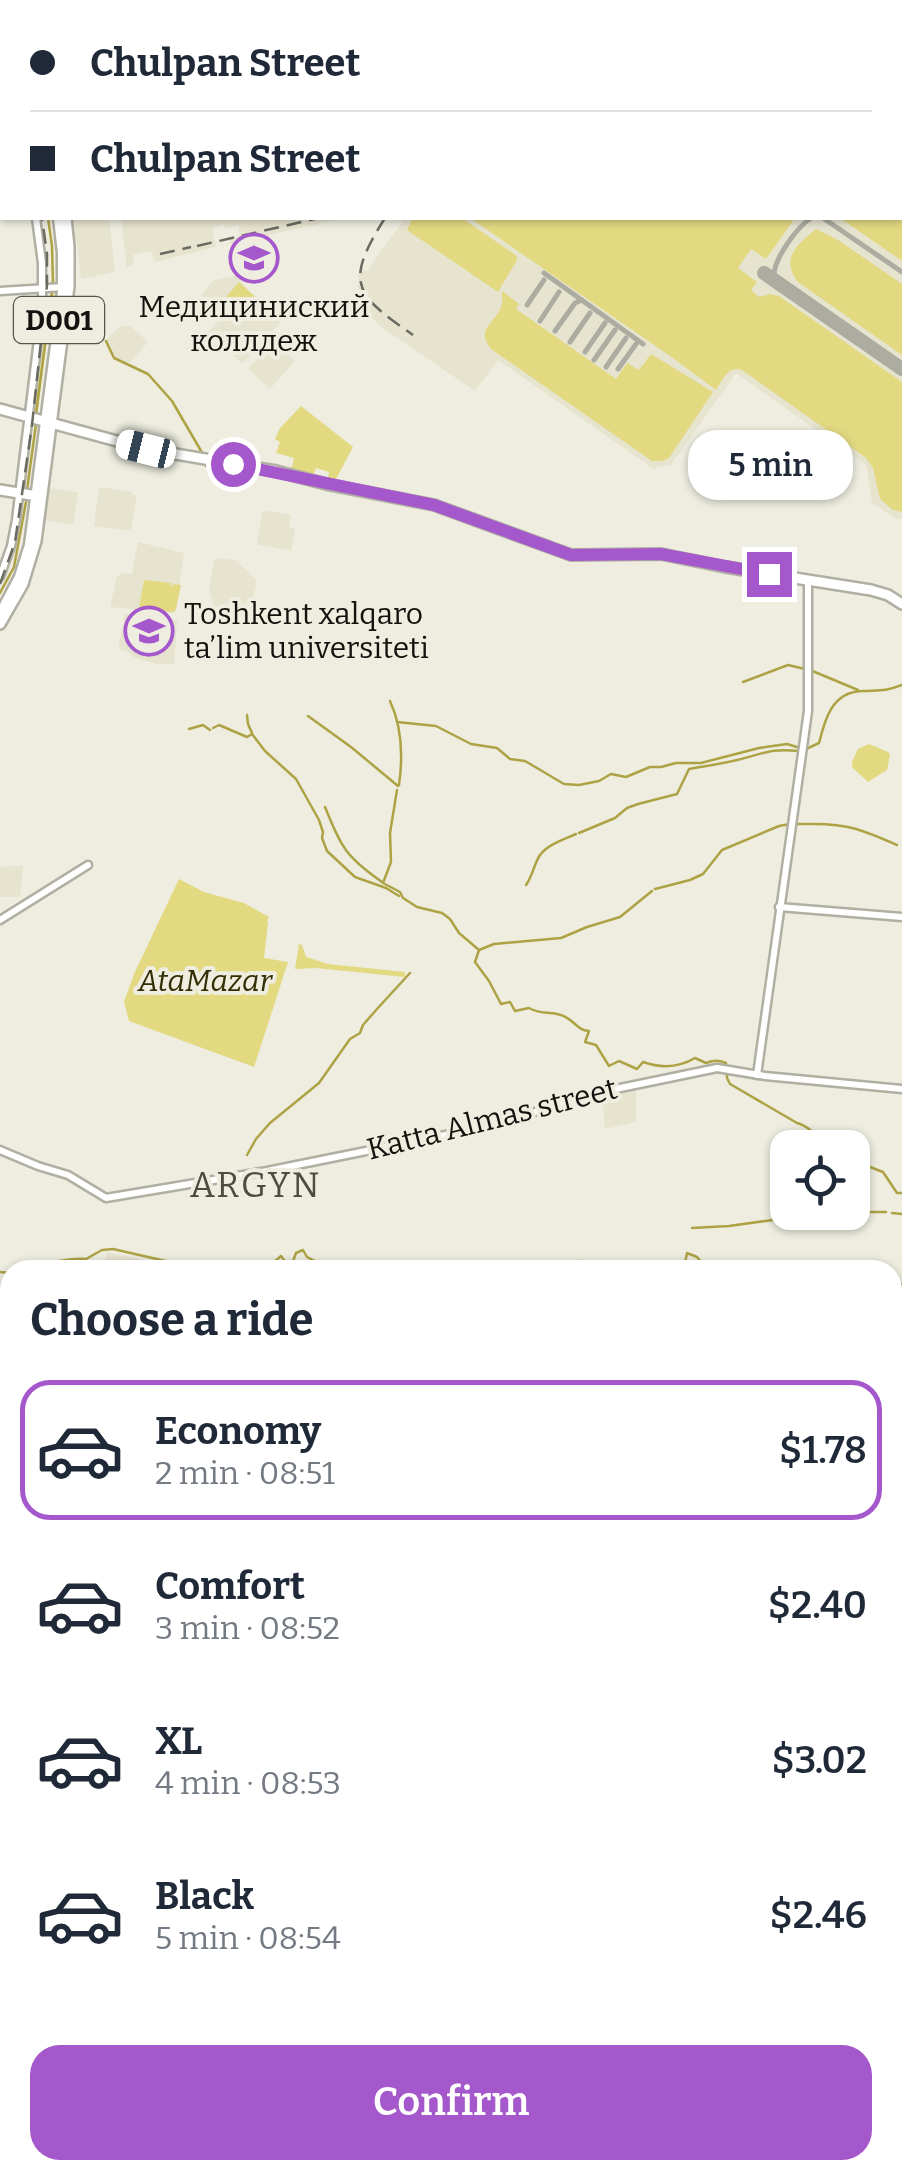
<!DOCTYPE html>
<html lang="en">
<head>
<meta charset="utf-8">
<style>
  :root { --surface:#fff; --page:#f2f2f3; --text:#1f2937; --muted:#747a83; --line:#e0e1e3; --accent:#a558cb }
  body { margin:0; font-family:Bitter,serif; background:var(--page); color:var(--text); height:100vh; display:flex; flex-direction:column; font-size:38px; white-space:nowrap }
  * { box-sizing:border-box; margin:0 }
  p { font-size:32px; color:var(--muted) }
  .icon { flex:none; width:55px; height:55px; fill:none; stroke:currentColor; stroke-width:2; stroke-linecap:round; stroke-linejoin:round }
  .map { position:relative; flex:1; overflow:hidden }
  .side { position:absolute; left:0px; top:1260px; width:902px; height:920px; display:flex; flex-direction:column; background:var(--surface); border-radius:30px 30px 0 0; box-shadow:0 2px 8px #0004 }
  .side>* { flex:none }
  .banner { position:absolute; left:0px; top:0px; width:902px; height:220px; box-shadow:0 2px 8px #0004; display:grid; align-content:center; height:220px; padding:0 30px; background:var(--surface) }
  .buttons { position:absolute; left:770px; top:1130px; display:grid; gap:20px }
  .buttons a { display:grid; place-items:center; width:100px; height:100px; border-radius:20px; background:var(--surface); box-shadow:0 2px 8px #0004; font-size:50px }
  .end { position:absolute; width:45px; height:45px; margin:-22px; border:12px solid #a558cb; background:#fff; box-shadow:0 0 0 5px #fff }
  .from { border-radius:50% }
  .bubble { position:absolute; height:70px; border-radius:30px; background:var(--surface); box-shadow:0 2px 8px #0004; font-size:32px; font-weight:600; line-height:70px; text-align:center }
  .car { position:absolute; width:30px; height:60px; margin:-30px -15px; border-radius:12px; box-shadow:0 0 8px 2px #0007; background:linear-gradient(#fff 24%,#345 0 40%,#fff 0 76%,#345 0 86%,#fff 0) }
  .banner b { display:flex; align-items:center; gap:35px; height:95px; font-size:38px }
  .banner b+b { border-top:2px solid var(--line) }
  .banner i { width:25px; height:25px; background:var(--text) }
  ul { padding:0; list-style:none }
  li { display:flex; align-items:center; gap:30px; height:140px; margin:0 20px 15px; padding:0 10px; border:5px solid transparent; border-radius:30px }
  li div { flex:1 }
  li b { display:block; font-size:38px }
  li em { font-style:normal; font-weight:600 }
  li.selected { border-color:var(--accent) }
  li>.icon { width:90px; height:90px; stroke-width:1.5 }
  h2 { padding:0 30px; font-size:45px; line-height:120px }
  .primary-button { display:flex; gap:20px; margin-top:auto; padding:20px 30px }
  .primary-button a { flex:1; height:115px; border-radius:30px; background:var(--accent); color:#fff; font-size:40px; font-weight:600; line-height:115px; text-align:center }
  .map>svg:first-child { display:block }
  .built { fill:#e6e4cf }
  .green { fill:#e2d981 }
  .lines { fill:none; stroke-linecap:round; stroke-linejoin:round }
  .stream { stroke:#ada345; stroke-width:2.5 }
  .canal { stroke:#ada345; stroke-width:5 }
  .taxiway { stroke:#acaca1; stroke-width:5 }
  .runway { stroke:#acaca1; stroke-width:14 }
  .minor-casing { stroke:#b0afa2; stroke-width:11 }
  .major-casing { stroke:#b0afa2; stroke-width:14 }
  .highway-casing { stroke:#b0afa2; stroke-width:15 }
  .minor { stroke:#fff; stroke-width:6 }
  .major { stroke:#fff; stroke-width:9 }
  .highway { stroke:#fff; stroke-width:10 }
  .rail { stroke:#6b6a62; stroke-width:2.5; stroke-dasharray:15 8; stroke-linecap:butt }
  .route { stroke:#a558cb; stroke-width:12 }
  .labels { text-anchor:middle; stroke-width:8; stroke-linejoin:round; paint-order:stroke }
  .shield { fill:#eeede0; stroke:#55544d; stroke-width:2.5 }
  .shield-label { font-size:28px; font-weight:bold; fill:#13120e }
  .poi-label { font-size:30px; fill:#13120e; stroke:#eeede0 }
  .park-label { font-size:30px; font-style:italic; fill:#332f05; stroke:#eeede0 }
  .street-label { font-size:30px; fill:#13120e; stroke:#eeede0 }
  .quarter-label { font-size:35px; letter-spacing:2.5px; fill:#4d4c40; stroke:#eeede0 }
</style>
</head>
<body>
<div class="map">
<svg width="902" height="2180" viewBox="0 0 902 2180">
  <rect width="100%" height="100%" fill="#eeede0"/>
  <!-- built -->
  <g class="built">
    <polygon points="900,207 902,207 902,518 896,519 872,503 866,465 736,373 671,465 657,467 655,470 498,360 475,391 381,327 369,315 358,287 359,269 367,271 405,218 900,218"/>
    <polygon points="68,218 109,218 115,272 81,279 77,241 71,236"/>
    <polygon points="121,218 345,218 230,244 229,239 240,236 238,226 225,228 224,224 212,228 216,247 155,262 151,251 133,255 134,263 127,268"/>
    <polygon points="263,245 269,270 242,275 244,280 241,283 282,321 242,364 208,332 224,315 201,295 214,280 234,276 233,267 244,264 241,250"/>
    <polygon points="120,326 130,326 148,342 129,363 112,357 104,342"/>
    <polygon points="273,342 295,361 270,389 248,369"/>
    <polygon points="99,487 132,492 132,495 137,495 131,531 94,526"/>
    <polygon points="48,488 78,492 73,525 43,520"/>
    <polygon points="263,510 291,515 289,528 295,529 291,551 257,544"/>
    <polygon points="138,542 184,553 175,613 110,607 117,576 120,576 120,573 132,574"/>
    <polygon points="215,558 235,560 257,580 250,615 214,609 209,589"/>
    <polygon points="125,613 177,620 174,664 158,664 135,658 127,651 118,649"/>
    <polygon points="4,866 23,866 20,897 0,897 0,867"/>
    <polygon points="636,1086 636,1122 605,1129 602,1093"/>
    <polygon points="106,1252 158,1263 172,1267 171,1270 106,1270"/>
    <polygon points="0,2073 10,2075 10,2168 0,2166"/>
  </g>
  <!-- green -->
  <g class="green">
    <polygon points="900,207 902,207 902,261 840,218 900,218"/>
    <polygon points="413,218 462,218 517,256 517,260 498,292 407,230"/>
    <path d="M 470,218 L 795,218 L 766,259 L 751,249 L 738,268 L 757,282 L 751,290 L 759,297 L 770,294 L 779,296 L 902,382 L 902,512 L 893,510 L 880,499 L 873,468 L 865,457 L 742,370 C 728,365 723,380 716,390 L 670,356 Z"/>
    <path d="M 816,229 L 838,240 L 902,284 L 902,355 L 798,282 C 780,259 797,244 816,229 Z"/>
    <polygon points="239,282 264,305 250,320 225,298"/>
    <polygon points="51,289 55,292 50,315 37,417 34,416"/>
    <path d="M 502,291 L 519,304 L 516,309 L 616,379 L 627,363 L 639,370 L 651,354 L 713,392 L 669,458 L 662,461 L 652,461 L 491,349 C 476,329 492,326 500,309 C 503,303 502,298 502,291 Z"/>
    <polygon points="301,406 353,447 335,481 328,479 329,472 316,468 313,476 291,470 294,458 276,453 280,442 275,439 280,428"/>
    <polygon points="144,580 171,583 170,586 172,587 173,584 181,585 176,609 173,612 139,608"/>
    <polygon points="869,744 888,752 890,755 887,770 868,782 852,767 852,762 858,749"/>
    <polygon points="179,879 204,892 244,903 269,917 267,921 268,923 264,958 288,962 254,1067 129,1021 124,1002 134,974"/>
    <polygon points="299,944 302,945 306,957 328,964 405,972 405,977 315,968 295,969"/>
    <polygon points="0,1390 10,1397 10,1469 0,1474"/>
    <polygon points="0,1558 10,1561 10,1647 0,1641"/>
    <polygon points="0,1653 10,1660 10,1846 0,1846"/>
  </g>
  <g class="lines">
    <!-- stream -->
    <g class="stream">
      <polyline points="273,0 275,2"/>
      <polyline points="48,218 52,246 53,285"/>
      <polyline points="106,341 114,358 148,374 172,401 204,456"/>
      <polyline points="36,414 52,291"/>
      <polyline points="206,466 241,472"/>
      <polyline points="27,490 36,424"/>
      <polyline points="0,593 14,567 26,502"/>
      <polyline points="810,670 858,690"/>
      <polyline points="743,682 788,665 805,669"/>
      <path d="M 390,701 C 402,727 403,757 399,785"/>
      <polyline points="247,715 248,724 252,733"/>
      <polyline points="308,716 351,747 398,786"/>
      <polyline points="397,722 436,726 471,744 497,748 510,759 525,761 564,784 579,785 599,781 611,774 626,777 650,767 661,767 676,763 701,763 759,748 787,744 800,748"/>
      <polyline points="213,728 219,725 247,737 252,734 265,751 296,779 319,820 323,832 322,838 327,851 355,877 386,888 399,896"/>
      <polyline points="189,729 203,725 210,730"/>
      <path d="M 804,750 L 819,743 C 825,719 832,692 862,691 C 879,690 884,692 902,685"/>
      <polyline points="397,790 390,833 391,862 383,883 400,892 403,898 417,907 442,913 450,919 459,933 479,950 494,944 561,938 587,927 620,917 652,891"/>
      <path d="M 325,807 C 342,848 345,856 382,882"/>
      <polyline points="795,824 812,824"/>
      <path d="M 814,824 C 850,824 865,831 897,845"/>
      <path d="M 579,833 L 615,818 L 627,808 L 638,804 L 677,794 L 689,769 C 705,766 721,764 737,760 C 766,753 769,748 800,751"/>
      <path d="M 526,885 C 533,875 534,864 540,855 C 548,844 565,839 576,834"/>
      <polyline points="655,889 690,880 703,874 722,850 779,826 790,824"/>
      <path d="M 479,950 L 475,962 L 489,981 L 501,1004 L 510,1002 L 515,1011 L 529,1008 C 544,1016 548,1010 561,1015 C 574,1019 576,1030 589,1031 L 585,1042 L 596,1045 L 609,1066 L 619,1061 L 637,1069 L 643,1062 C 660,1068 678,1068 695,1058 L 706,1063 C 714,1060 718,1060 726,1063 L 727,1078 L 730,1084 L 797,1123 C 807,1125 811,1132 820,1137 C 827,1141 831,1142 837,1148"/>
      <polyline points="247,1155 256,1139 270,1123 319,1083 350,1039 360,1033 363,1025 377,1009 410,973"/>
      <polyline points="852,1160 883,1172 897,1193 902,1193"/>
      <polyline points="852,1211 854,1211"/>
      <polyline points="857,1212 886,1212"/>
      <polyline points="892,1213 902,1214"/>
      <polyline points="692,1228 729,1226 808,1215 809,1212"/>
      <path d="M 30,1270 L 33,1265 C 52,1264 68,1257 86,1259 L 102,1250 L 113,1249 L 170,1262 L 182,1270"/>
      <path d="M 228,1270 C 237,1267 250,1263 258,1270"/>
      <path d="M 265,1270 L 281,1256 L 287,1264 L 292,1264 L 296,1253 L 303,1250 L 307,1257 C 316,1262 327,1267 338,1267 C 357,1267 368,1262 386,1270"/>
      <polyline points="568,1270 573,1264 581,1261 631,1270"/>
      <polyline points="637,1270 648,1267 669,1268 685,1263 687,1253 697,1257 708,1270"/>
      <polyline points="756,1270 773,1268 791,1270"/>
      <polyline points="0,1272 10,1273"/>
      <polyline points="892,1285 902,1284"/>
      <polyline points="892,1760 902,1762"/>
      <polyline points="0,1885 10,1882"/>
      <polyline points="5,1999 10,1999"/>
      <polyline points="892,2046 902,2043"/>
      <polyline points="892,2086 902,2083"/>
      <polyline points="892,2140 902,2137"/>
      <polyline points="892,2165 902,2168"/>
      <polyline points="892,2167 902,2170"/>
      <polyline points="651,2180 658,2170"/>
      <polyline points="656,2180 663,2170"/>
      <polyline points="730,2180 771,2170"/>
      <polyline points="743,2180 784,2170"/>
    </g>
    <!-- canal -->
    <g class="canal">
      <polyline points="291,0 293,2"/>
      <polyline points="900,183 902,184"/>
      <polyline points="892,1900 902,1895"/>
    </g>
    <!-- taxiway -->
    <g class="taxiway">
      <polyline points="823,218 902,272"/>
      <polyline points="544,273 643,344"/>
      <path d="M 781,285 L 774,275 C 774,259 797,227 811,218"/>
      <polyline points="527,305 544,280"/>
      <polyline points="540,321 559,292"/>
      <polyline points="555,331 575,303 582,300"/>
      <polyline points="570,342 590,313"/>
      <polyline points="585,352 605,323"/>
      <polyline points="594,360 615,330"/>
      <polyline points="606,367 626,338"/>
      <polyline points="618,369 636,344"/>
    </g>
    <!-- runway -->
    <polyline class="runway" points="764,273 902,369"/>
    <!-- minor casing -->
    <g class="minor-casing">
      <g id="minor">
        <polyline points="755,2 756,0"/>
        <polyline points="0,291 64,287"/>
        <polyline points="0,577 11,546 16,520 42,307 42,263 36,218"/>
        <polyline points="779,907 902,917"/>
        <polyline points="0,920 88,865"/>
        <polyline points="757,1075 808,711 808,580"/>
        <polyline points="0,1150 38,1166 68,1175 106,1198 267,1171 485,1127 601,1092 717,1068 765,1076 902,1089"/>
      </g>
    </g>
    <!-- major casing -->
    <g class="major-casing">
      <g id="major">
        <polyline points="22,0 23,2"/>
        <polyline points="348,0 353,2"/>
        <polyline points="42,2 42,0"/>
        <polyline points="0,3 5,0"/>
        <polyline points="900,191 902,191"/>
        <polyline points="0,409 146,449 276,471 330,485 434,505 571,555 661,554 725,567 871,590 888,595 902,604"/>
        <polyline points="0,490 31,495"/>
        <polyline points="0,624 23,584 36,541 69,286 69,247 66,218"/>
      </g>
    </g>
    <!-- highway casing -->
    <g class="highway-casing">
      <g id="highway">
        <polyline points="337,0 342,2"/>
        <polyline points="30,2 30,0"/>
        <polyline points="900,200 902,200"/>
        <polyline points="0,615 20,577 30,545 63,292 63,253 59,218"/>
      </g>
    </g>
    <!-- minor -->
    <use href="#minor" class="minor"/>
    <!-- major -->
    <use href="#major" class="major"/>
    <!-- highway -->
    <use href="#highway" class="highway"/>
    <!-- rail -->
    <g class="rail">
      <polyline points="3,0 4,2"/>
      <polyline points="251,0 256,2"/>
      <path d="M 385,218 C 344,283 354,294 413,335"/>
      <polyline points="197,246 319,218"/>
      <polyline points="160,254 191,247"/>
      <polyline points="0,584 15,542 32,425 47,285 47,254 42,218"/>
    </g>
  </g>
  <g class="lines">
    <!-- route -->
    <polyline class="route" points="233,464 434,505 571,555 661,554 769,574"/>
  </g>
  <!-- icons -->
  <defs>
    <g id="university-ring" transform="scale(2.5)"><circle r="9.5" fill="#eeede0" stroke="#a558cb" stroke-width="1.5"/><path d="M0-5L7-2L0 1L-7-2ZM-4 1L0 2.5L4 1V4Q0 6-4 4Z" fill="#a558cb"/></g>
  </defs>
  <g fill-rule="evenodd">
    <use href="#university-ring" x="254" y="258"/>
    <use href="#university-ring" x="149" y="631"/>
  </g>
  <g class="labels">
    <!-- shield labels -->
    <rect class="shield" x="14" y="297" width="90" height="46" rx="8"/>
    <g class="shield-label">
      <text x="59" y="330">D001</text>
    </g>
    <!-- poi labels -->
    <g class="poi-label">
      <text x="254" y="317">Медициниский<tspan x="254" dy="34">коллдеж</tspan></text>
      <text x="184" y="624" text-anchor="start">Toshkent xalqaro<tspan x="184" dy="34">ta’lim universiteti</tspan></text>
    </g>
    <!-- park labels -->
    <g class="park-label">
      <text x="205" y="991">AtaMazar</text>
    </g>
    <!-- street labels -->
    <g class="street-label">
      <text transform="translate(492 1119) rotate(-14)" y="10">Katta Almas street</text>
    </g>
    <!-- quarter labels -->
    <g class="quarter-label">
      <text x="256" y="1197">ARGYN</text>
    </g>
  </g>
</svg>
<div class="buttons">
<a><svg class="icon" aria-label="locate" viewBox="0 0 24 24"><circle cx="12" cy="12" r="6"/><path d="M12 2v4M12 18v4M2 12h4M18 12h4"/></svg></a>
</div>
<i class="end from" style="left:233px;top:464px"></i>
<i class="end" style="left:769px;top:574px"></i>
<div class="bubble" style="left:688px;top:430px;width:165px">5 min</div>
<i class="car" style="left:146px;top:449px;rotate:284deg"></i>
<div class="banner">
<b><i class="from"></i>Chulpan Street</b>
<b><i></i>Chulpan Street</b>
</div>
<section class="side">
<h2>Choose a ride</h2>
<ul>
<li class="selected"><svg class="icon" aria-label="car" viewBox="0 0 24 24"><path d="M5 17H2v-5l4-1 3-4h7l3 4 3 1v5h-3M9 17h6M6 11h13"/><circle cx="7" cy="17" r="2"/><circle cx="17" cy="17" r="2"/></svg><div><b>Economy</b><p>2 min · 08:51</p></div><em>$1.78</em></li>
<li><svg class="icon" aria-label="car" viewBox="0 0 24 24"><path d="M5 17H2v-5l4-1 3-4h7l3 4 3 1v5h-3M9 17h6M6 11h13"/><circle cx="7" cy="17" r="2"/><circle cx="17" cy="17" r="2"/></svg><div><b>Comfort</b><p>3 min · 08:52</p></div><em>$2.40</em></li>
<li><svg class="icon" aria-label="car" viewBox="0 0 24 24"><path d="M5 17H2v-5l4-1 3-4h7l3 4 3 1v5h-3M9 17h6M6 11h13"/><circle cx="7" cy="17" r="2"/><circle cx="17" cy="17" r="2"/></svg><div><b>XL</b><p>4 min · 08:53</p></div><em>$3.02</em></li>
<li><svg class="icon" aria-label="car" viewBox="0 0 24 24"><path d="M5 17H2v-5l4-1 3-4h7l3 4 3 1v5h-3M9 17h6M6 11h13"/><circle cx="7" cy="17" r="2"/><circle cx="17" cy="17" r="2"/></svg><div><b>Black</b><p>5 min · 08:54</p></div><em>$2.46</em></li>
</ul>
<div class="primary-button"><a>Confirm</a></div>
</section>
</div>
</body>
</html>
